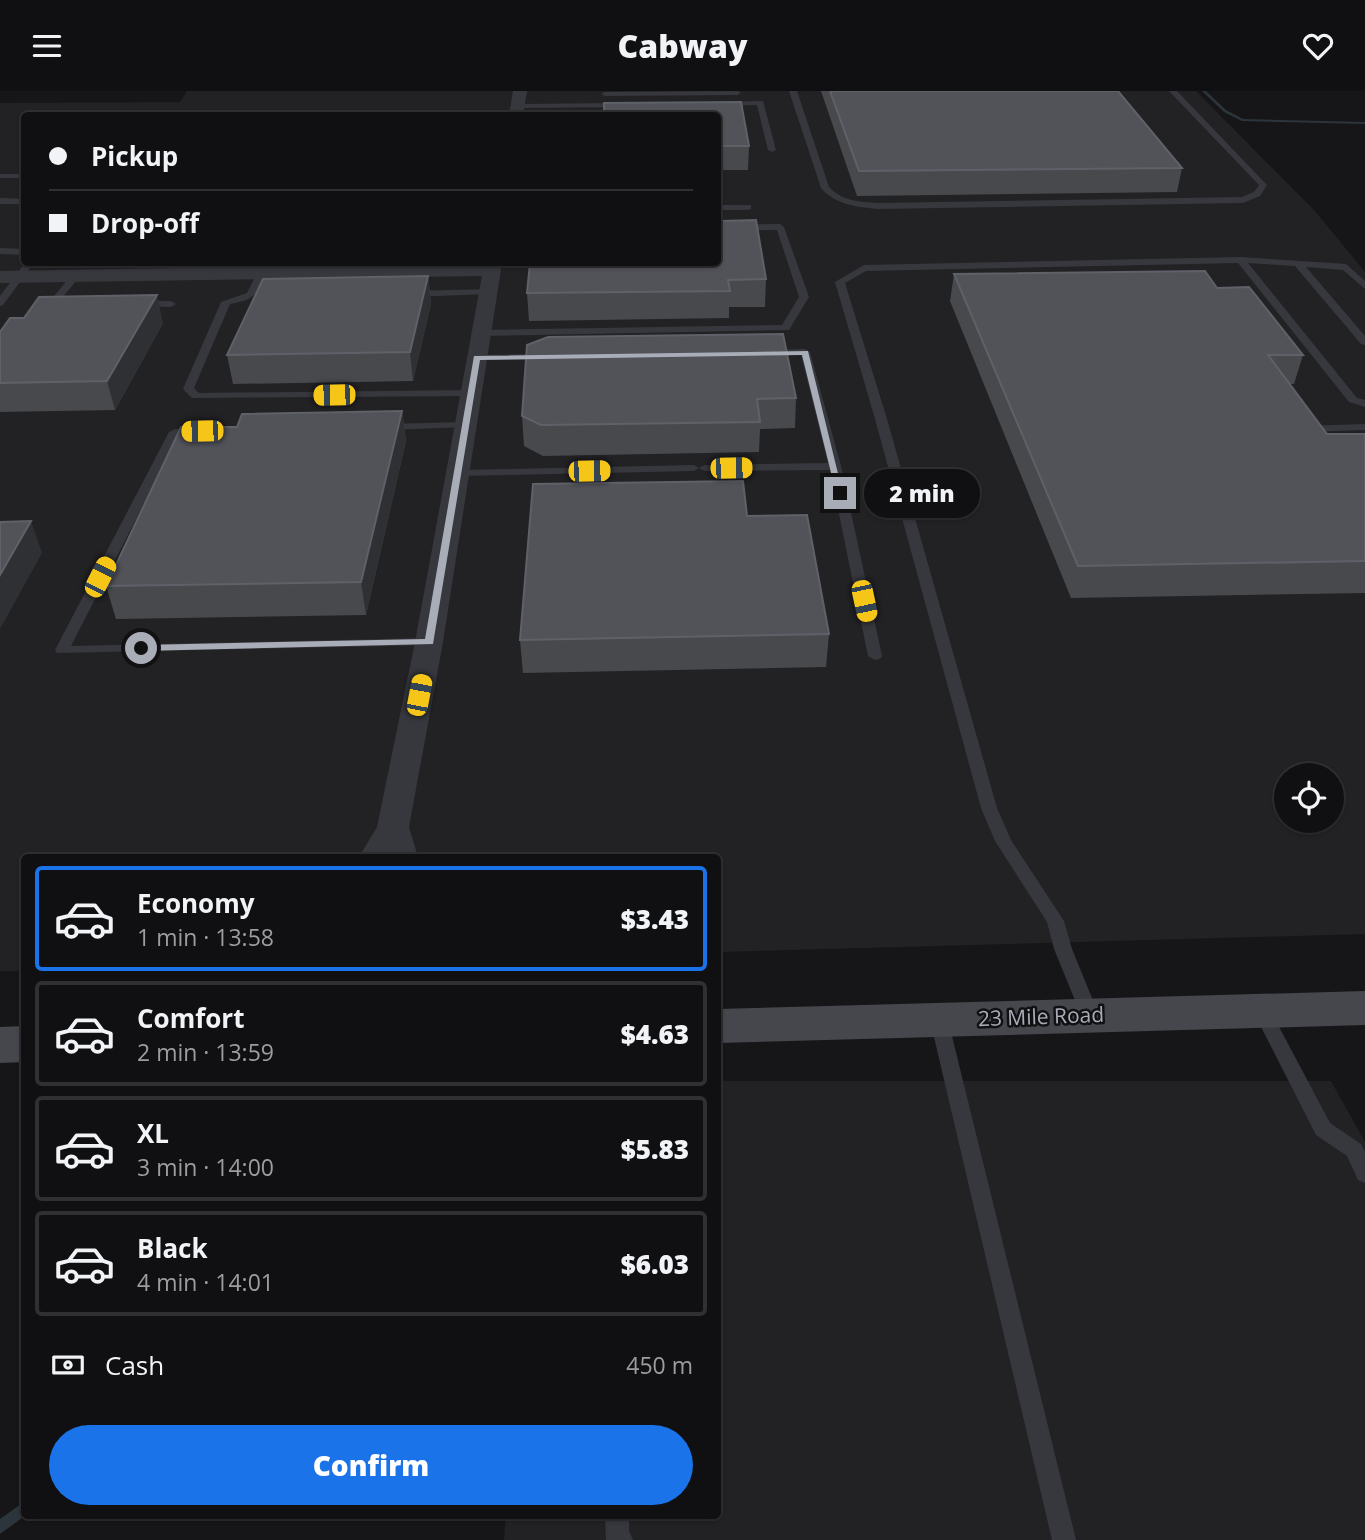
<!DOCTYPE html>
<html lang="en">
<head>
<meta charset="utf-8">
<style>
  :root { --surface:#101012; --page:#1e1e20; --text:#f1f3f6; --muted:#9c9d9f; --line:#303032; --accent:#1a73e8 }
  body { margin:0; font-family:"Open Sans",sans-serif; background:var(--page); color:var(--text); height:100vh; display:flex; flex-direction:column; font-size:26px; white-space:nowrap }
  * { box-sizing:border-box; margin:0 }
  p { font-size:23px; color:var(--muted) }
  .icon { flex:none; width:38px; height:38px; fill:none; stroke:currentColor; stroke-width:2; stroke-linecap:round; stroke-linejoin:round }
  .map { position:relative; flex:1; overflow:hidden }
  .side { position:absolute; left:21px; top:763px; width:700px; height:665px; display:flex; flex-direction:column; background:var(--surface); border-radius:7px; box-shadow:0 2px 5px #0004,0 0 0 2px var(--line) }
  .side>* { flex:none }
  .top-card { position:absolute; left:21px; top:21px; width:700px; height:154px; border-radius:7px; box-shadow:0 2px 5px #0004,0 0 0 2px var(--line); display:grid; align-content:center; height:154px; padding:0 28px; background:var(--surface) }
  .fabs { position:absolute; left:1274px; top:672px; display:grid; gap:14px }
  .fabs a { display:grid; place-items:center; width:70px; height:70px; border-radius:50%; background:var(--surface); box-shadow:0 2px 5px #0004,0 0 0 2px var(--line); font-size:35px }
  .end { position:absolute; width:32px; height:32px; margin:-16px; border:9px solid #a8adb8; background:#111; box-shadow:0 0 0 4px #111 }
  .from { border-radius:50% }
  .bubble { position:absolute; height:49px; border-radius:24px; background:var(--surface); box-shadow:0 2px 5px #0004,0 0 0 2px var(--line); font-size:23px; font-weight:800; line-height:49px; text-align:center }
  .car { position:absolute; width:21px; height:42px; margin:-21px -10px; border-radius:9px; box-shadow:0 0 5px 2px #0007; background:linear-gradient(#f5c518 24%,#345 0 40%,#f5c518 0 76%,#345 0 86%,#f5c518 0) }
  .top-card b { display:flex; align-items:center; gap:24px; height:66px; font-size:26px }
  .top-card b+b { border-top:2px solid var(--line) }
  .top-card i { width:18px; height:18px; background:var(--text) }
  ul { padding:12px 0 0; list-style:none }
  li { display:flex; align-items:center; gap:21px; height:105px; margin:0 14px 10px; padding:0 14px; border:4px solid var(--line); border-radius:7px }
  li div { flex:1 }
  li b { display:block; font-size:26px }
  li em { font-style:normal; font-weight:800 }
  li.active { border-color:var(--accent) }
  li>.icon { width:63px; height:63px; stroke-width:1.5 }
  .pay { display:flex; align-items:center; gap:18px; height:77px; padding:0 28px; font-size:26px }
  .pay p { margin-inline-start:auto }
  .cta { display:flex; gap:14px; margin-top:auto; padding:14px 28px }
  .cta a { flex:1; height:80px; border-radius:42px; background:var(--accent); color:#fff; font-size:28px; font-weight:800; line-height:80px; text-align:center }
  header { display:flex; justify-content:space-between; align-items:center; height:91px; padding:0 28px; background:var(--surface); font-size:32px; font-weight:800 }
  .map>svg:first-child { display:block }
  .built { fill:#222225; fill-rule:evenodd }
  .lines { fill:none; stroke-linecap:round; stroke-linejoin:round }
  .stream { fill:#2c353c; fill-rule:evenodd }
  .lane { fill:#37383d; fill-rule:evenodd }
  .street { fill:#37383d; fill-rule:evenodd }
  .secondary { fill:#45474d; fill-rule:evenodd }
  .wall { fill:#47494d }
  .shaded-wall { fill:#2f3033 }
  .building { fill:#525359; stroke:#5f6168; stroke-width:2 }
  .route { fill:#a8adb8 }
  .labels { text-anchor:middle; stroke-width:5; stroke-linejoin:round; paint-order:stroke }
  .street-label { font-size:21px; fill:#a8adb8; stroke:#111113 }
</style>
</head>
<body>
<header><svg class="icon" aria-label="menu" viewBox="0 0 24 24"><path d="M4 6h16M4 12h16M4 18h16"/></svg>Cabway<svg class="icon" aria-label="heart" viewBox="0 0 24 24"><path d="M12 20l-8-8c-3-5 5-10 8-4 3-6 11-1 8 4z"/></svg></header>
<div class="map">
<svg width="1365" height="1449" viewBox="0 0 1365 1449">
  <rect width="100%" height="100%" fill="#161618"/>
  <!-- built -->
  <g class="built">
    <path d="M 187,0 L 1196,0 L 1315,120 L 1365,181 L 1365,843 L 718,861 L 718,766 L 24,766 L 24,880 L 0,880 L 0,12 L 180,11 ZM 24,24 L 718,24 L 718,172 L 24,172 ZM 1286,684 L 1332,684 L 1332,730 L 1286,730 Z"/>
    <polygon points="718,990 1331,990 1365,1051 1365,1449 504,1449 506,1425 718,1424"/>
  </g>
  <g class="lines">
    <!-- stream -->
    <g class="stream">
      <polygon points="1202,0 1206,0 1226,19 1243,28 1365,31 1365,33 1242,30 1224,21"/>
      <polygon points="24,1411 24,1424 26,1424 0,1443 0,1428"/>
    </g>
    <!-- lane -->
    <g class="lane">
      <polygon points="738,0 741,2 737,4 605,5 601,3 605,1"/>
      <path d="M 789,0 L 797,0 L 829,96 C 842,110 860,111 878,112 L 1242,106 L 1254,101 L 1259,94 L 1169,0 L 1177,0 L 1267,94 L 1260,105 L 1243,112 L 878,118 C 857,116 836,114 821,97 Z"/>
      <polygon points="763,10 776,59 772,61 768,59 757,14 719,15 715,13 719,11"/>
      <polygon points="623,12 626,16 517,17 513,15 517,13"/>
      <rect x="0" y="83" width="24" height="4"/>
      <polygon points="0,107 24,108 24,113 0,113"/>
      <polygon points="751,114 751,118 748,119 718,119 718,114"/>
      <polygon points="780,133 784,136 809,206 789,239 481,245 476,242 481,239 782,234 799,206 777,139 718,139 718,134"/>
      <polygon points="0,157 24,158 24,164 0,163"/>
      <polygon points="1241,166 1346,173 1365,190 1365,198 1343,179 1306,176 1365,245 1365,254 1361,253 1295,175 1248,172 1357,307 1365,309 1365,316 1349,311 1238,172 866,180 845,192 887,328 997,717 1011,749 1064,830 1072,858 1099,924 1096,929 1090,931 1084,929 1081,924 1054,858 1047,831 995,750 981,717 875,328 835,191 864,174"/>
      <polygon points="25,172 34,172 3,214 0,215 0,205"/>
      <polygon points="238,172 247,172 240,184 237,185 232,182"/>
      <path d="M 262,179 L 267,182 C 259,203 252,210 230,213 L 194,297 L 199,302 L 471,299 L 476,302 L 471,305 L 192,307 L 183,298 L 221,211 L 247,202 L 257,182 Z"/>
      <polygon points="72,183 80,185 49,223 43,223 43,219"/>
      <polygon points="492,198 494,200 489,203 409,206 404,203 409,200"/>
      <polygon points="138,210 171,210 176,213 171,216 135,215 135,211"/>
      <polygon points="767,259 805,258 810,261 841,375 882,565 880,568 875,569 868,565 830,379 705,380 699,377 694,380 458,385 452,382 458,379 694,374 699,377 705,374 828,372 801,264 763,264 762,262"/>
      <polygon points="477,264 545,263 550,266 545,269 473,269 472,267"/>
      <polygon points="466,331 470,332 470,336 384,339 378,336 384,333"/>
      <polygon points="1365,333 1365,339 1304,341 1298,338 1304,335"/>
      <polygon points="200,337 204,338 204,342 179,344 71,555 429,547 434,548 436,551 434,554 57,562 55,559 169,341 175,338"/>
      <polygon points="1262,913 1268,915 1330,1032 1361,1053 1365,1061 1365,1092 1358,1089 1347,1065 1316,1044 1253,920 1256,915"/>
      <polygon points="939,922 945,924 948,929 1076,1449 1052,1449 930,929 933,924"/>
      <polygon points="605,1424 629,1424 629,1440 633,1449 606,1449"/>
    </g>
    <!-- street -->
    <g class="street">
      <polygon points="513,0 527,0 523,24 509,24"/>
      <polygon points="484,172 502,172 443,551 409,736 418,766 359,766 377,736 415,551 482,185 0,192 0,180"/>
    </g>
    <!-- secondary -->
    <g class="secondary">
      <polygon points="1365,900 1365,934 718,952 718,918"/>
      <polygon points="24,935 24,971 0,972 0,936"/>
    </g>
  </g>
  <!-- wall -->
  <g class="wall">
    <polygon points="821,0 1118,0 1182,77 1177,101 857,105"/>
    <polygon points="718,24 749,55 748,79 718,79"/>
    <polygon points="722,130 766,188 765,216 729,216 729,227 529,230 527,202"/>
    <polygon points="954,183 1217,197 1303,264 1294,293 1289,293 1327,343 1365,343 1365,502 1071,507 950,210"/>
    <polygon points="428,185 431,213 413,290 233,293 227,264"/>
    <polygon points="163,232 115,319 0,321 0,241"/>
    <polygon points="527,254 796,307 795,337 760,338 759,361 543,365 524,355 522,325"/>
    <polygon points="402,320 406,350 366,524 116,528 106,495 237,336"/>
    <polygon points="747,425 829,543 826,576 523,582 520,549"/>
  </g>
  <!-- shaded-wall -->
  <g class="shaded-wall">
    <polygon points="428,185 431,213 413,290 410,261"/>
    <polygon points="157,204 163,232 115,319 107,290"/>
    <polygon points="402,320 406,350 366,524 361,491"/>
    <polygon points="31,430 42,462 0,538 0,484"/>
  </g>
  <!-- building -->
  <g class="building">
    <polygon points="830,0 1118,0 1182,77 859,80"/>
    <polygon points="741,11 749,55 718,55 718,24 570,24 571,22 604,22 604,12"/>
    <polygon points="718,121 721,121 722,130 756,129 766,188 728,189 730,200 527,202 530,172 718,172"/>
    <polygon points="1205,180 1217,197 1249,196 1303,264 1268,264 1327,343 1365,343 1365,470 1078,475 954,183"/>
    <polygon points="428,185 410,261 227,264 263,188"/>
    <polygon points="157,204 107,290 0,292 0,241 10,227 24,227 39,206"/>
    <polygon points="783,243 796,307 757,308 760,331 541,334 522,325 527,254 548,246"/>
    <polygon points="402,320 361,491 106,495 181,336 237,336 242,323"/>
    <polygon points="743,390 747,425 807,424 829,543 520,549 533,393"/>
    <polygon points="31,430 0,484 0,431"/>
  </g>
  <!-- route -->
  <polygon class="route" points="808,260 843,403 836,402 802,264 480,269 433,553 141,560 136,557 141,554 425,548 474,265"/>
  <g class="labels">
    <!-- street labels -->
    <g class="street-label">
      <text transform="translate(1041 926) rotate(-2)" y="7">23 Mile Road</text>
    </g>
  </g>
</svg>
<div class="fabs">
<a><svg class="icon" aria-label="locate" viewBox="0 0 24 24"><circle cx="12" cy="12" r="6"/><path d="M12 2v4M12 18v4M2 12h4M18 12h4"/></svg></a>
</div>
<i class="end from" style="left:141px;top:557px"></i>
<i class="end" style="left:840px;top:402px"></i>
<div class="bubble" style="left:864px;top:378px;width:116px">2 min</div>
<i class="car" style="left:334px;top:304px;rotate:269deg"></i>
<i class="car" style="left:202px;top:340px;rotate:269deg"></i>
<i class="car" style="left:731px;top:377px;rotate:89deg"></i>
<i class="car" style="left:589px;top:380px;rotate:89deg"></i>
<i class="car" style="left:100px;top:486px;rotate:27deg"></i>
<i class="car" style="left:864px;top:510px;rotate:168deg"></i>
<i class="car" style="left:419px;top:604px;rotate:11deg"></i>
<div class="top-card">
<b><i class="from"></i>Pickup</b>
<b><i></i>Drop-off</b>
</div>
<section class="side">
<ul>
<li class="active"><svg class="icon" aria-label="car" viewBox="0 0 24 24"><path d="M5 17H2v-5l4-1 3-4h7l3 4 3 1v5h-3M9 17h6M6 11h13"/><circle cx="7" cy="17" r="2"/><circle cx="17" cy="17" r="2"/></svg><div><b>Economy</b><p>1 min · 13:58</p></div><em>$3.43</em></li>
<li><svg class="icon" aria-label="car" viewBox="0 0 24 24"><path d="M5 17H2v-5l4-1 3-4h7l3 4 3 1v5h-3M9 17h6M6 11h13"/><circle cx="7" cy="17" r="2"/><circle cx="17" cy="17" r="2"/></svg><div><b>Comfort</b><p>2 min · 13:59</p></div><em>$4.63</em></li>
<li><svg class="icon" aria-label="car" viewBox="0 0 24 24"><path d="M5 17H2v-5l4-1 3-4h7l3 4 3 1v5h-3M9 17h6M6 11h13"/><circle cx="7" cy="17" r="2"/><circle cx="17" cy="17" r="2"/></svg><div><b>XL</b><p>3 min · 14:00</p></div><em>$5.83</em></li>
<li><svg class="icon" aria-label="car" viewBox="0 0 24 24"><path d="M5 17H2v-5l4-1 3-4h7l3 4 3 1v5h-3M9 17h6M6 11h13"/><circle cx="7" cy="17" r="2"/><circle cx="17" cy="17" r="2"/></svg><div><b>Black</b><p>4 min · 14:01</p></div><em>$6.03</em></li>
</ul>
<div class="pay"><svg class="icon" aria-label="cash" viewBox="0 0 24 24"><path d="M3 7h18v10H3z"/><circle cx="12" cy="12" r="2"/></svg>Cash<p>450 m</p></div>
<div class="cta"><a>Confirm</a></div>
</section>
</div>
</body>
</html>
